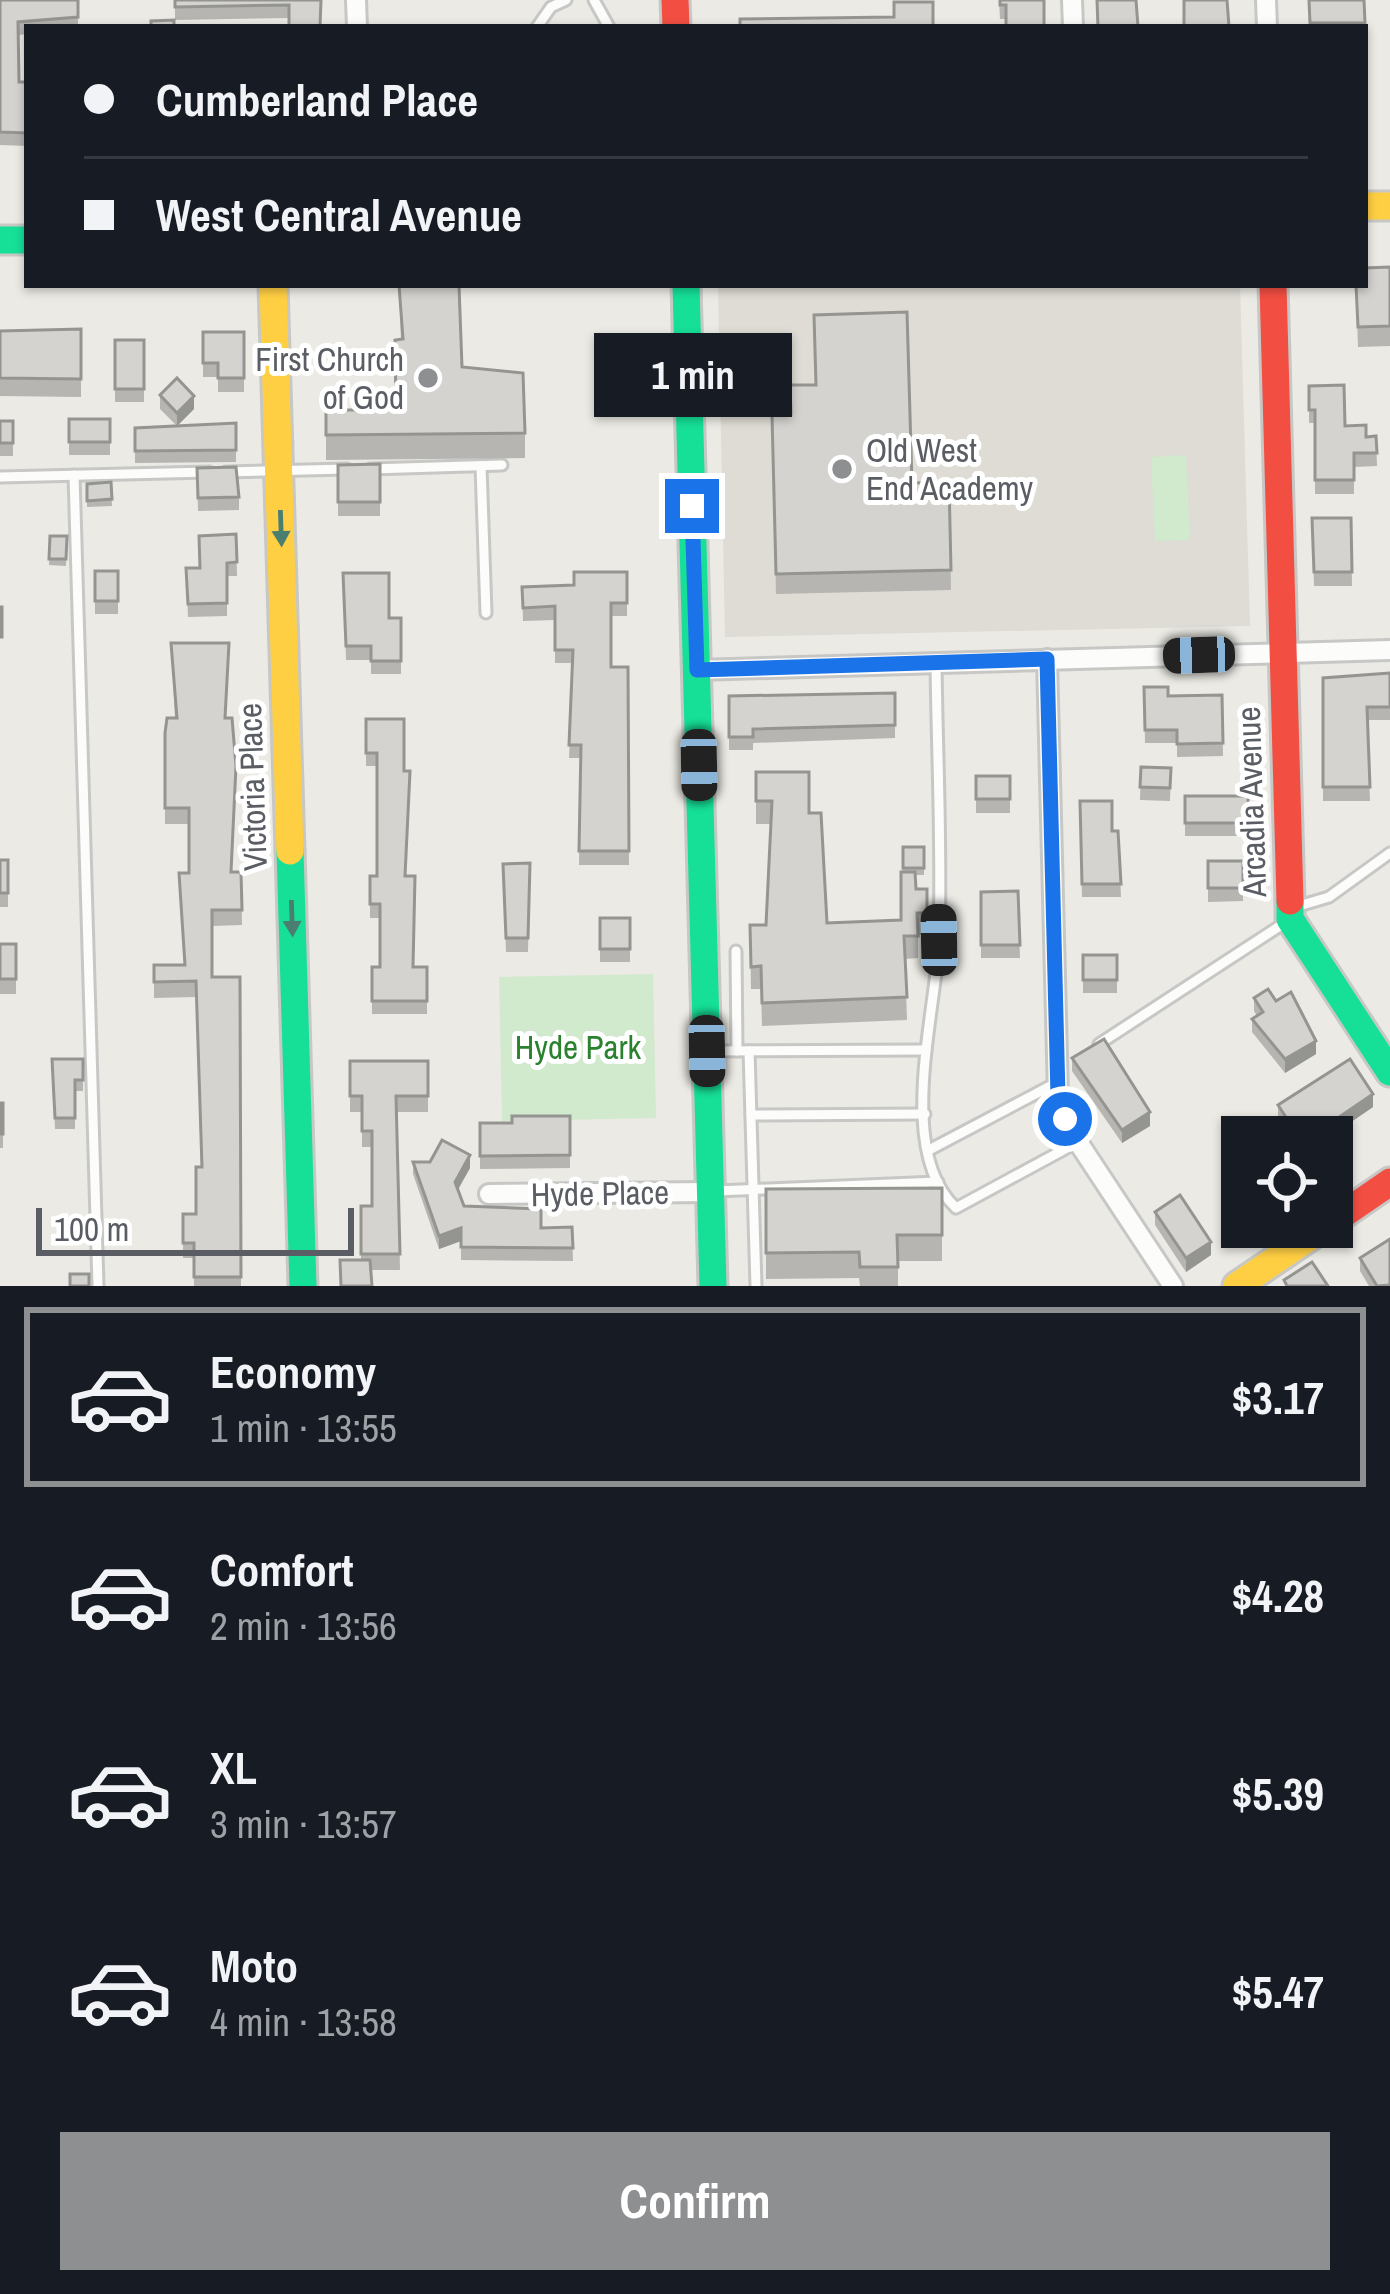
<!DOCTYPE html>
<html lang="en">
<head>
<meta charset="utf-8">
<style>
  :root { --surface:#171b24; --page:#242831; --text:#f1f3f6; --muted:#9ea1a6; --line:#363941; --accent:#8d8f91 }
  body { margin:0; font-family:"Archivo Narrow",sans-serif; background:var(--page); color:var(--text); height:100vh; display:flex; flex-direction:column; font-size:45px; white-space:nowrap }
  * { box-sizing:border-box; margin:0 }
  p { font-size:39px; color:var(--muted) }
  .icon { flex:none; width:66px; height:66px; fill:none; stroke:currentColor; stroke-width:2; stroke-linecap:round; stroke-linejoin:round }
  .map { position:relative; height:1286px; overflow:hidden }
  .details { display:flex; flex-direction:column; background:var(--surface); flex:1 }
  .details>* { flex:none }
  .top-card { position:absolute; left:24px; top:24px; width:1344px; height:264px; border-radius:0px; box-shadow:0 3px 9px #0004; display:grid; align-content:center; height:264px; padding:0 60px; background:var(--surface) }
  .controls { position:absolute; left:1221px; top:1116px; display:grid; gap:24px }
  .controls a { display:grid; place-items:center; width:132px; height:132px; border-radius:0px; background:var(--surface); box-shadow:0 3px 9px #0004; font-size:60px }
  .scale { position:absolute; left:36px; bottom:30px; width:318px; box-sizing:border-box; padding-left:12px; border:6px solid #5a5e64; border-top:0; font-size:33px; line-height:42px; white-space:nowrap; color:#5a5e64; -webkit-text-stroke:9px #fff; paint-order:stroke }
  .end { position:absolute; width:54px; height:54px; margin:-27px; border:15px solid #1a73e8; background:#fff; box-shadow:0 0 0 6px #fff }
  .from { border-radius:50% }
  .bubble { position:absolute; height:84px; border-radius:0px; background:var(--surface); box-shadow:0 3px 9px #0004; font-size:39px; font-weight:700; line-height:84px; text-align:center }
  .car { position:absolute; width:36px; height:72px; margin:-36px -18px; border-radius:15px; box-shadow:0 0 9px 3px #0007; background:linear-gradient(#222 24%,#8ab4d8 0 40%,#222 0 76%,#8ab4d8 0 86%,#222 0) }
  .top-card b { display:flex; align-items:center; gap:42px; height:114px; font-size:45px }
  .top-card b+b { border-top:3px solid var(--line) }
  .top-card i { width:30px; height:30px; background:var(--text) }
  ul { padding:21px 0 0; list-style:none }
  li { display:flex; align-items:center; gap:36px; height:180px; margin:0 24px 18px; padding:0 36px; border:6px solid transparent; border-radius:0px }
  li div { flex:1 }
  li b { display:block; font-size:45px }
  li em { font-style:normal; font-weight:700 }
  li.on { border-color:var(--accent) }
  li>.icon { width:108px; height:108px; stroke-width:1.5 }
  .action { display:flex; gap:24px; margin-top:auto; padding:24px 60px }
  .action a { flex:1; height:138px; border-radius:0px; background:var(--accent); color:#fff; font-size:48px; font-weight:700; line-height:138px; text-align:center }
  .map>svg:first-child { display:block }
  .education { fill:#dedcd4 }
  .green { fill:#d1e9cd }
  .lines { fill:none; stroke-linecap:round; stroke-linejoin:round }
  .lane-casing { stroke:#c7c7c6; stroke-width:15 }
  .street-casing { stroke:#c7c7c6; stroke-width:24 }
  .fast-casing { stroke:#c7c8c6; stroke-width:33 }
  .slow-casing { stroke:#c7c8c6; stroke-width:33 }
  .jam-casing { stroke:#c7c8c6; stroke-width:33 }
  .lane { stroke:#fcfcfb; stroke-width:9 }
  .street { stroke:#fcfcfb; stroke-width:18 }
  .fast { stroke:#16e098; stroke-width:27 }
  .slow { stroke:#ffcf43; stroke-width:27 }
  .jam { stroke:#f24e42; stroke-width:27 }
  .wall { fill:#b6b5b2 }
  .shaded-wall { fill:#949491 }
  .building { fill:#d4d3cf; stroke:#949491; stroke-width:3 }
  .oneway { fill:#497e71 }
  .route { stroke:#1a73e8; stroke-width:15 }
  .poi-dot { fill:#8d8f91; stroke:#fff; stroke-width:4.5 }
  .labels { text-anchor:middle; stroke-width:10; stroke-linejoin:round; paint-order:stroke }
  .poi-label { font-size:33px; fill:#5a5e64; stroke:#fff; text-anchor:end }
  .street-label { font-size:33px; fill:#5a5e64; stroke:#fff }
  .park-label { font-size:33px; fill:#2b822e; stroke:#fff }
</style>
</head>
<body>
<div class="map">
<svg width="1390" height="1286" viewBox="0 0 1390 1286">
  <rect width="100%" height="100%" fill="#ebeae4"/>
  <!-- education -->
  <polygon class="education" points="718,285 1240,285 1250,626 725,637"/>
  <!-- green -->
  <g class="green">
    <polygon points="1186,455 1190,540 1155,541 1151,457"/>
    <polygon points="653,974 656,1118 502,1121 499,977"/>
  </g>
  <g class="lines">
    <!-- lane casing -->
    <g class="lane-casing">
      <g id="lane">
        <polyline points="594,0 609,27"/>
        <polyline points="537,27 551,7 566,0"/>
        <polyline points="481,466 486,613"/>
        <polyline points="370,469 502,465"/>
        <polyline points="226,472 347,469"/>
        <polyline points="74,475 98,1286"/>
        <polyline points="0,477 209,472"/>
        <path d="M 936,662 C 937,754 942,848 939,940 C 936,1013 895,1151 956,1208 L 1078,1142"/>
        <polyline points="1292,908 1329,897 1390,853"/>
        <polyline points="736,951 737,1051"/>
        <polyline points="1099,1044 1286,922"/>
        <polyline points="709,1051 926,1050"/>
        <polyline points="749,1051 756,1286"/>
        <polyline points="751,1115 925,1114"/>
        <polyline points="929,1150 1058,1082"/>
        <polyline points="716,1191 938,1182"/>
      </g>
    </g>
    <!-- street casing -->
    <g class="street-casing">
      <g id="street">
        <polyline points="356,0 357,27"/>
        <polyline points="1072,0 1073,27"/>
        <polyline points="1266,0 1267,27"/>
        <polyline points="1047,659 1058,1096 1078,1142 1173,1286"/>
        <polyline points="697,670 1390,650"/>
        <polyline points="489,1194 711,1192"/>
      </g>
    </g>
    <!-- fast casing -->
    <g class="fast-casing">
      <g id="fast">
        <polyline points="0,240 27,240"/>
        <polyline points="686,285 713,1286"/>
        <polyline points="290,851 303,1286"/>
        <polyline points="1290,901 1290,919 1390,1072"/>
      </g>
    </g>
    <!-- slow casing -->
    <g class="slow-casing">
      <g id="slow">
        <polyline points="1365,206 1390,206"/>
        <polyline points="273,285 290,851"/>
        <polyline points="1237,1286 1324,1227"/>
      </g>
    </g>
    <!-- jam casing -->
    <g class="jam-casing">
      <g id="jam">
        <polyline points="675,0 676,27"/>
        <polyline points="1273,285 1290,901"/>
        <polyline points="1332,1222 1390,1182"/>
      </g>
    </g>
    <!-- lane -->
    <use href="#lane" class="lane"/>
    <!-- street -->
    <use href="#street" class="street"/>
    <!-- fast -->
    <use href="#fast" class="fast"/>
    <!-- slow -->
    <use href="#slow" class="slow"/>
    <!-- jam -->
    <use href="#jam" class="jam"/>
  </g>
  <!-- wall -->
  <g class="wall">
    <polygon points="0,0 78,0 78,27 27,27 27,34 18,35 19,82 27,82 27,146 0,145"/>
    <polygon points="175,0 321,0 289,18 175,20"/>
    <polygon points="999,0 1044,0 1006,19 1000,19"/>
    <polygon points="1309,0 1365,23 1365,36 1365,27 1310,27"/>
    <polygon points="1390,267 1390,346 1358,347 1356,285"/>
    <polygon points="399,285 462,367 525,433 525,458 326,460 326,410 395,410 401,340"/>
    <polygon points="81,329 81,397 0,396 0,331"/>
    <polygon points="203,332 244,332 244,392 218,392 218,377 203,377"/>
    <rect x="115" y="340" width="29" height="62"/>
    <polygon points="815,385 912,483 949,482 951,590 776,594 772,415 790,414"/>
    <polygon points="1309,386 1345,426 1366,437 1376,436 1377,466 1354,467 1354,494 1315,494 1315,423 1309,423"/>
    <polygon points="160,395 194,409 177,426 160,409"/>
    <rect x="69" y="419" width="41" height="36"/>
    <rect x="0" y="421" width="13" height="35"/>
    <polygon points="236,423 236,462 135,463 135,428"/>
    <polygon points="380,464 380,516 338,516 338,465"/>
    <polygon points="197,468 239,497 239,510 198,511"/>
    <polygon points="111,482 112,506 87,507 87,484"/>
    <polygon points="1312,518 1351,518 1352,586 1314,586"/>
    <polygon points="236,534 237,576 227,576 227,616 188,617 186,568 200,568"/>
    <polygon points="50,536 67,536 66,566 49,565"/>
    <rect x="95" y="571" width="23" height="43"/>
    <polygon points="627,572 627,616 611,616 611,667 628,667 629,865 579,865 580,758 569,758 573,663 555,663 555,620 523,621 522,587 574,585"/>
    <polygon points="343,573 389,618 401,618 401,674 371,674 371,660 346,660"/>
    <polygon points="171,643 225,718 232,872 241,872 242,925 212,926 212,977 240,977 241,1286 194,1286 194,1258 183,1258 183,1214 196,1214 201,1167 196,997 154,998 154,965 184,965 179,873 189,873 189,824 165,824 165,733 175,718"/>
    <polygon points="1390,673 1390,720 1367,720 1370,801 1323,801 1323,678"/>
    <polygon points="1144,687 1168,696 1222,695 1223,756 1177,757 1177,743 1145,743"/>
    <polygon points="895,693 895,738 753,743 753,750 729,750 729,696"/>
    <polygon points="366,719 404,719 406,876 413,967 427,967 427,1014 372,1014 372,967 380,967 380,918 370,918 370,876 377,876 377,766 366,766"/>
    <polygon points="1141,767 1171,768 1170,801 1140,800"/>
    <polygon points="756,772 809,813 827,923 901,920 903,847 924,847 924,875 916,875 916,889 927,889 927,935 918,935 918,958 905,959 907,1020 762,1026 761,989 751,989 750,925 766,925 771,824 756,824"/>
    <rect x="976" y="776" width="34" height="37"/>
    <rect x="1185" y="796" width="63" height="40"/>
    <polygon points="1080,801 1112,831 1118,831 1121,897 1082,897"/>
    <rect x="0" y="860" width="8" height="47"/>
    <polygon points="1208,861 1243,861 1243,901 1208,902"/>
    <polygon points="530,863 528,952 506,952 503,864"/>
    <polygon points="1018,891 1020,958 981,958 981,892"/>
    <rect x="600" y="918" width="30" height="44"/>
    <rect x="0" y="944" width="16" height="50"/>
    <rect x="1083" y="955" width="34" height="38"/>
    <polygon points="1254,998 1276,1001 1316,1054 1285,1073 1252,1032 1252,1019 1257,1016 1254,1011"/>
    <polygon points="1072,1058 1150,1126 1122,1143 1072,1071"/>
    <polygon points="52,1059 83,1059 83,1091 75,1091 75,1129 55,1129"/>
    <polygon points="350,1061 428,1061 428,1112 397,1112 400,1270 371,1270 361,1260 361,1206 372,1206 372,1147 362,1147 362,1112 350,1112"/>
    <rect x="0" y="1103" width="3" height="45"/>
    <polygon points="1278,1105 1373,1107 1329,1137 1290,1137 1278,1119"/>
    <polygon points="570,1116 570,1168 480,1169 480,1123 512,1123"/>
    <polygon points="413,1162 470,1168 458,1190 464,1206 541,1228 572,1227 573,1261 461,1260 461,1241 439,1249 413,1174"/>
    <polygon points="942,1188 942,1261 898,1261 898,1286 860,1286 859,1278 766,1279 766,1189"/>
    <polygon points="1155,1212 1211,1255 1186,1272 1155,1225"/>
    <polygon points="1360,1258 1390,1286 1369,1286 1360,1271"/>
  </g>
  <!-- shaded-wall -->
  <g class="shaded-wall">
    <polygon points="194,396 194,409 177,426 177,413"/>
    <polygon points="1316,1041 1316,1054 1285,1073 1285,1059"/>
    <polygon points="1373,1094 1373,1107 1329,1137 1310,1137"/>
    <polygon points="1150,1112 1150,1126 1122,1143 1122,1130"/>
    <polygon points="470,1155 470,1168 455,1194 455,1182"/>
    <polygon points="461,1228 461,1241 439,1249 439,1236"/>
    <polygon points="1211,1242 1211,1255 1186,1272 1186,1258"/>
  </g>
  <!-- building -->
  <g class="building">
    <polygon points="0,0 78,0 78,17 18,22 19,82 27,82 27,133 0,132"/>
    <polygon points="175,0 321,0 320,27 289,27 289,5 175,7"/>
    <polygon points="1000,0 1044,0 1044,27 1006,27 1006,5 1000,5"/>
    <polygon points="1097,0 1136,0 1138,27 1098,27"/>
    <polygon points="1184,0 1227,0 1229,27 1184,27"/>
    <polygon points="1309,0 1364,0 1365,23 1310,23"/>
    <polygon points="894,2 933,2 933,27 740,27 740,19 894,17"/>
    <polygon points="174,20 174,27 151,27 151,21"/>
    <polygon points="1390,267 1390,326 1358,327 1356,285 1365,285 1365,268"/>
    <polygon points="399,285 459,286 462,367 523,373 525,433 326,435 326,410 396,410 395,340 403,339"/>
    <polygon points="907,312 912,483 949,482 951,570 776,574 772,415 791,414 790,385 816,385 814,315"/>
    <polygon points="81,329 81,379 0,378 0,331"/>
    <polygon points="203,332 244,332 244,378 218,378 218,363 203,363"/>
    <rect x="115" y="340" width="29" height="49"/>
    <polygon points="177,378 194,396 177,413 160,395"/>
    <polygon points="1344,385 1345,426 1366,425 1366,437 1376,436 1377,453 1354,453 1354,480 1315,480 1315,410 1309,410 1309,386"/>
    <rect x="69" y="419" width="41" height="23"/>
    <rect x="0" y="421" width="13" height="22"/>
    <polygon points="236,423 236,450 135,451 135,428"/>
    <polygon points="380,464 380,502 338,502 338,465"/>
    <polygon points="236,467 239,497 198,498 197,468"/>
    <polygon points="111,482 112,499 87,501 87,484"/>
    <polygon points="1312,518 1351,518 1352,572 1314,572"/>
    <polygon points="236,534 237,562 227,563 227,603 188,604 186,568 200,568 199,536"/>
    <polygon points="50,536 67,536 66,559 49,559"/>
    <rect x="95" y="571" width="23" height="30"/>
    <polygon points="574,572 627,572 627,603 611,603 611,667 628,667 629,851 579,851 581,745 569,745 573,650 555,650 555,606 523,608 522,587 574,585"/>
    <polygon points="343,573 389,573 389,618 401,618 401,661 371,661 371,646 346,646"/>
    <rect x="0" y="607" width="2" height="30"/>
    <polygon points="171,643 229,643 225,718 232,718 236,766 231,872 241,872 242,910 212,910 212,977 240,977 241,1277 194,1277 194,1243 183,1243 183,1214 196,1214 196,1167 202,1167 196,981 154,982 154,965 185,965 179,873 189,873 189,808 165,808 165,733 167,718 177,718"/>
    <polygon points="1390,673 1390,707 1367,707 1370,787 1323,787 1323,678"/>
    <polygon points="1144,687 1168,687 1168,696 1222,695 1223,743 1177,744 1177,730 1145,730"/>
    <polygon points="895,693 895,725 753,729 753,737 729,737 729,696"/>
    <polygon points="366,719 404,719 404,771 410,771 405,876 415,876 413,967 427,967 427,1001 372,1001 372,967 380,967 380,904 370,904 370,876 377,876 377,753 366,753"/>
    <polygon points="1141,767 1171,768 1170,788 1140,787"/>
    <polygon points="756,772 809,772 809,813 821,813 827,923 901,920 901,872 915,872 916,889 927,889 927,913 917,913 918,936 904,936 907,997 762,1003 761,966 751,967 750,925 766,925 772,801 756,801"/>
    <rect x="976" y="776" width="34" height="23"/>
    <rect x="1185" y="796" width="63" height="27"/>
    <polygon points="1080,801 1112,801 1112,831 1118,831 1121,884 1082,884"/>
    <rect x="903" y="847" width="21" height="21"/>
    <rect x="0" y="860" width="8" height="33"/>
    <rect x="1208" y="861" width="35" height="27"/>
    <polygon points="530,863 528,938 506,938 503,864"/>
    <polygon points="1018,891 1020,945 981,945 981,892"/>
    <rect x="600" y="918" width="30" height="31"/>
    <rect x="0" y="944" width="16" height="35"/>
    <rect x="1083" y="955" width="34" height="25"/>
    <polygon points="1268,989 1276,1001 1291,992 1316,1041 1285,1059 1252,1019 1263,1012 1254,998"/>
    <polygon points="1104,1039 1150,1112 1122,1130 1072,1058"/>
    <polygon points="52,1059 83,1059 83,1080 75,1080 75,1118 55,1118"/>
    <polygon points="1350,1059 1373,1094 1310,1137 1299,1137 1278,1105"/>
    <polygon points="350,1061 428,1061 428,1096 396,1096 400,1254 361,1254 361,1206 372,1206 372,1131 362,1131 362,1096 350,1096"/>
    <rect x="0" y="1103" width="3" height="31"/>
    <polygon points="512,1116 570,1116 570,1155 480,1156 480,1123 512,1123"/>
    <polygon points="442,1140 470,1155 455,1182 464,1206 541,1209 541,1228 572,1227 573,1248 461,1247 461,1228 439,1236 413,1162 430,1162"/>
    <polygon points="942,1188 942,1235 897,1235 898,1267 860,1267 859,1252 766,1253 766,1189"/>
    <polygon points="1180,1195 1211,1242 1186,1258 1155,1212"/>
    <polygon points="1390,1239 1390,1285 1377,1286 1360,1258"/>
    <polygon points="340,1260 370,1260 372,1286 341,1286"/>
    <polygon points="1312,1262 1328,1286 1287,1286 1284,1280"/>
    <rect x="70" y="1274" width="19" height="12"/>
  </g>
  <!-- one-way arrows -->
  <defs><path id="oneway-solid" d="M-6-.8H1V-3.2L6.5 0L1 3.2V.8H-6Z" transform="scale(3)"/></defs>
  <g class="oneway">
    <use href="#oneway-solid" transform="translate(281 528) rotate(88)"/>
    <use href="#oneway-solid" transform="translate(292 918) rotate(88)"/>
  </g>
  <g class="lines">
    <!-- route -->
    <polyline class="route" points="692,506 697,670 1047,659 1058,1096 1065,1119"/>
  </g>
  <!-- markers -->
  <g class="poi-dot">
    <circle cx="428" cy="378" r="12"/>
    <circle cx="842" cy="469" r="12"/>
  </g>
  <g class="labels">
    <!-- poi labels -->
    <g class="poi-label">
      <text x="404" y="371">First Church<tspan x="404" dy="38">of God</tspan></text>
      <text x="866" y="462" text-anchor="start">Old West<tspan x="866" dy="38">End Academy</tspan></text>
    </g>
    <!-- street labels -->
    <g class="street-label">
      <text transform="translate(252 787) rotate(-92)" y="12">Victoria Place</text>
      <text transform="translate(1251 802) rotate(-92)" y="12">Arcadia Avenue</text>
      <text transform="translate(600 1193) rotate(-1)" y="12">Hyde Place</text>
    </g>
    <!-- park labels -->
    <g class="park-label">
      <text x="578" y="1059">Hyde Park</text>
    </g>
  </g>
</svg>
<div class="controls">
<a><svg class="icon" aria-label="locate" viewBox="0 0 24 24"><circle cx="12" cy="12" r="6"/><path d="M12 2v4M12 18v4M2 12h4M18 12h4"/></svg></a>
</div>
<div class="scale">100 m</div>
<i class="end from" style="left:1065px;top:1119px"></i>
<i class="end" style="left:692px;top:506px"></i>
<div class="bubble" style="left:594px;top:333px;width:198px">1 min</div>
<i class="car" style="left:1199px;top:655px;rotate:268deg"></i>
<i class="car" style="left:699px;top:765px;rotate:179deg"></i>
<i class="car" style="left:939px;top:940px;rotate:359deg"></i>
<i class="car" style="left:707px;top:1051px;rotate:179deg"></i>
<div class="top-card">
<b><i class="from"></i>Cumberland Place</b>
<b><i></i>West Central Avenue</b>
</div>
</div>
<section class="details">
<ul>
<li class="on"><svg class="icon" aria-label="car" viewBox="0 0 24 24"><path d="M5 17H2v-5l4-1 3-4h7l3 4 3 1v5h-3M9 17h6M6 11h13"/><circle cx="7" cy="17" r="2"/><circle cx="17" cy="17" r="2"/></svg><div><b>Economy</b><p>1 min · 13:55</p></div><em>$3.17</em></li>
<li><svg class="icon" aria-label="car" viewBox="0 0 24 24"><path d="M5 17H2v-5l4-1 3-4h7l3 4 3 1v5h-3M9 17h6M6 11h13"/><circle cx="7" cy="17" r="2"/><circle cx="17" cy="17" r="2"/></svg><div><b>Comfort</b><p>2 min · 13:56</p></div><em>$4.28</em></li>
<li><svg class="icon" aria-label="car" viewBox="0 0 24 24"><path d="M5 17H2v-5l4-1 3-4h7l3 4 3 1v5h-3M9 17h6M6 11h13"/><circle cx="7" cy="17" r="2"/><circle cx="17" cy="17" r="2"/></svg><div><b>XL</b><p>3 min · 13:57</p></div><em>$5.39</em></li>
<li><svg class="icon" aria-label="car" viewBox="0 0 24 24"><path d="M5 17H2v-5l4-1 3-4h7l3 4 3 1v5h-3M9 17h6M6 11h13"/><circle cx="7" cy="17" r="2"/><circle cx="17" cy="17" r="2"/></svg><div><b>Moto</b><p>4 min · 13:58</p></div><em>$5.47</em></li>
</ul>
<div class="action"><a>Confirm</a></div>
</section>
</body>
</html>
